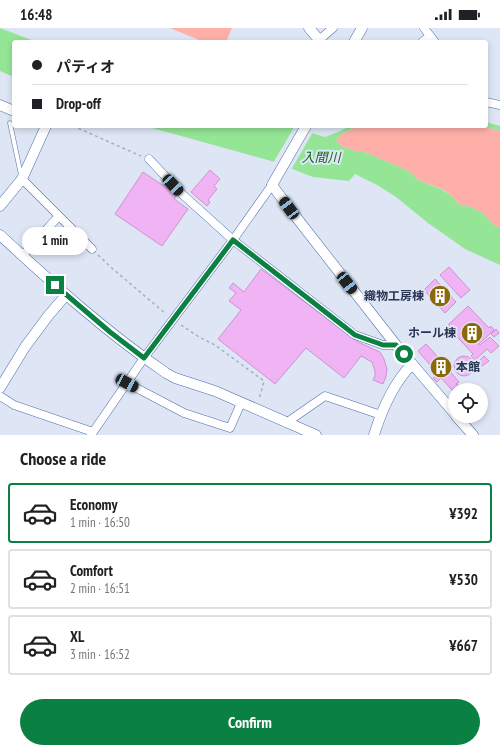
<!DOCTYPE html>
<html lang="en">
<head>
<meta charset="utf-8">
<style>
  :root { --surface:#fff; --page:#f2f2f2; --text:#202124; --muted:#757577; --line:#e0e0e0; --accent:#0b8043 }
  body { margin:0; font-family:"PT Sans Narrow","Noto Sans JP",sans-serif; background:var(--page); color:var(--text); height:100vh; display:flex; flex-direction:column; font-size:15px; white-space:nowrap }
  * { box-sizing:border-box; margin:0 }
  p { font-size:13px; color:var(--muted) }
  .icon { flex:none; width:22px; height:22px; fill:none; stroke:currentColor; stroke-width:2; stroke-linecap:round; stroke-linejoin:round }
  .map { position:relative; height:407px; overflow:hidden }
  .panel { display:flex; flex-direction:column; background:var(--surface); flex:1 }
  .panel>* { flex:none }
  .banner { position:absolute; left:12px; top:12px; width:476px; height:88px; border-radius:4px; box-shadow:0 2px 6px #0003; display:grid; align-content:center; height:88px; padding:0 20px; background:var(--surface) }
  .tools { position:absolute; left:448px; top:355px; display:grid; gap:8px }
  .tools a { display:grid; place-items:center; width:40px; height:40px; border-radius:50%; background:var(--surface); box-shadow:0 2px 6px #0003; font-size:20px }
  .end { position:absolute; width:18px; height:18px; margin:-9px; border:5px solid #0b8043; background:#fff; box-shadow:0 0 0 2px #fff }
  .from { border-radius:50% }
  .bubble { position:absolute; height:28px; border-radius:14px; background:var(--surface); box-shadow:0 2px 6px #0003; font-size:13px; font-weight:800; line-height:28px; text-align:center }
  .car { position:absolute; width:12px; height:24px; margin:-12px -6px; border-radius:5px; box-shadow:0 0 3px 1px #0007; background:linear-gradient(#222 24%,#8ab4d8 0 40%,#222 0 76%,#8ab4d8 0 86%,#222 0) }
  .banner b { display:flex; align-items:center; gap:14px; height:38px; font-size:15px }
  .banner b+b { border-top:1px solid var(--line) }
  .banner i { width:10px; height:10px; background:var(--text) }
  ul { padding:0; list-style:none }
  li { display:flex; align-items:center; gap:12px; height:60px; margin:0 8px 6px; padding:0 12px; border:2px solid var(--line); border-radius:4px }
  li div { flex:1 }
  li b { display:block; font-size:15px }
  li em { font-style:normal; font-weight:800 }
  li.active { border-color:var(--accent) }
  li>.icon { width:36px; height:36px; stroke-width:1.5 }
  h2 { padding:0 20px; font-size:18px; line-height:48px }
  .button { display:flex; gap:8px; margin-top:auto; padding:8px 20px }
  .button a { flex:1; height:46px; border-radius:24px; background:var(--accent); color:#fff; font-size:16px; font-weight:800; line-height:46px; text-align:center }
  .status { display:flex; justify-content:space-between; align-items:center; height:28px; padding:0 20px; background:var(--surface); direction:ltr }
  .status svg { height:11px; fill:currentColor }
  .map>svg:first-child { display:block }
  .green { fill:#fdafa8 }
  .water { fill:#95e596 }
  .pier { fill:#dee6f5 }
  .building { fill:#f0b3f4; stroke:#cd92d1 }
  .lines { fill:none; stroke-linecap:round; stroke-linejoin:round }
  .service-casing { stroke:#4e6cae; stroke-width:5 }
  .minor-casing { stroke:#4e6cae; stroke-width:9 }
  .tertiary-casing { stroke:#4e6cae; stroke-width:11 }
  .path { stroke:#a5afc2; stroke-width:1.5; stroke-dasharray:3 3; stroke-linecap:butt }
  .service { stroke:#fff; stroke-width:4 }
  .minor { stroke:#fff; stroke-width:8 }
  .tertiary { stroke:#fff; stroke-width:10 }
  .route { stroke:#0b8043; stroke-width:5 }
  .labels { text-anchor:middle; stroke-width:4; stroke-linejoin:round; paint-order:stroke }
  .poi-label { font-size:12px; font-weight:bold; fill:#293653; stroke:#dee6f5; text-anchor:end }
  .water-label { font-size:13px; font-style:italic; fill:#12661d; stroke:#dee6f5 }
</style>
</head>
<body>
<div class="status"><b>16:48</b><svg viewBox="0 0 49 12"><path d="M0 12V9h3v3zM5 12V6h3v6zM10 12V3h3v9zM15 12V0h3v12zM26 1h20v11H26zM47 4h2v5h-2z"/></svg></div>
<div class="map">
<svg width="500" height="407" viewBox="0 0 500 407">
  <rect width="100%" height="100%" fill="#dee6f5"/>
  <!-- green -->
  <g class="green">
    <polygon points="170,0 232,0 226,14 204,14"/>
    <path d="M 357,98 L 482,98 L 500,103 L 500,200 C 494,198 492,195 488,190 C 480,182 471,178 459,177 L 453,169 L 444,162 L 418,152 L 411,145 L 402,140 L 364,124 L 355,124 L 351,121 L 344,120 L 336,113 L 340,107 Z"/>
  </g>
  <!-- water -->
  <g class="water">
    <polygon points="0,0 37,14 14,14 14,49 0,43"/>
    <polygon points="486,94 500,98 500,103 482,98 486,98"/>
    <path d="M 145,98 L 289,98 L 325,109 L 338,104 L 350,98 L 357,98 L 340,107 L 336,113 L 344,120 L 352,121 L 355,123 L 364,124 L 402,140 L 411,145 L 418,152 L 443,162 L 453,169 L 459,177 C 471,178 480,182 488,190 C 492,195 494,198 500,200 L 500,237 L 465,221 L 428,195 L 396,169 L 377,157 L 355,146 L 349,153 L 313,149 L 275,134 Z"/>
  </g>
  <!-- pier -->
  <polygon class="pier" points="295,98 313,104 291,142 273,135"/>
  <!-- building -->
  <g class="building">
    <polygon points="210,142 220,151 214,158 217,161 208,172 210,174 207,178 191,164"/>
    <polygon points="143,144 177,167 174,171 188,181 162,218 115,186"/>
    <polygon points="449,239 470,262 461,270 440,247"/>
    <polygon points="261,241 358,314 380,324 384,331 387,341 386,348 383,356 373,352 375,348 375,343 372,334 361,328 344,350 306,320 275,356 218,311 241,282 229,273 236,265 229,260 233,255 244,264"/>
    <polygon points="435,251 456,274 445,285 424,262"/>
    <polygon points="468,278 489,300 491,298 494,302 479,316 480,317 490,309 499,318 491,325 487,321 475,332 471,328 473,326 447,298"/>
    <polygon points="496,301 499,305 494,309 491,306"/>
    <polygon points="426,316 446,338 448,336 451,340 448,341 459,354 456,356 458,357 452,362 441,350 437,354 433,350 438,346 418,323"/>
    <circle cx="464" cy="338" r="10"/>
    <polygon points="484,328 489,333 482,338 478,334"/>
  </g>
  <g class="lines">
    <!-- service casing -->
    <g class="service-casing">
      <polyline id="service" points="10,95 21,147"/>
    </g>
    <!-- minor casing -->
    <g class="minor-casing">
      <g id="minor">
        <polyline points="424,0 435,14"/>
        <polyline points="319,12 333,0"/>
        <polyline points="422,14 430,8"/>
        <polyline points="486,74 500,77"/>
        <polyline points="149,131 182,166 233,212 355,307 383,317 396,317"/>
        <polyline points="22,151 92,221"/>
        <polyline points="23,227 58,189"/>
        <polyline points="127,355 184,385 230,400 241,375"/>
        <polyline points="0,368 14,377 93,404"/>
        <polyline points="286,395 325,368 381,387"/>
        <polyline points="91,407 144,330 233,212 272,157"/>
      </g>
    </g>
    <!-- tertiary casing -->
    <g class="tertiary-casing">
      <g id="tertiary">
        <polyline points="309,0 321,14"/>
        <polyline points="354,14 362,0"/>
        <polyline points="0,77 14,83"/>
        <polyline points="306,98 272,157 289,180 396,317 455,386"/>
        <polyline points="0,178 22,151 46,98"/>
        <path d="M 0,207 C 53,256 106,304 166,345 L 175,350 L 215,363 L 316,407"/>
        <polyline points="0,360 25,319 48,288 66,267"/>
        <polyline points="456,388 473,407"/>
        <path d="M 374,407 C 382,381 393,356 412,336"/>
      </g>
    </g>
    <!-- path -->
    <g class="path">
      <polyline points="73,98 141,128"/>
      <polyline points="98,227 113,241 166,286"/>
      <polyline points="181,297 199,309 215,317 264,353 259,372"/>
    </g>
    <!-- service -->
    <use href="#service" class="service"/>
    <!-- minor -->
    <use href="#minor" class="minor"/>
    <!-- tertiary -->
    <use href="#tertiary" class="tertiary"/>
  </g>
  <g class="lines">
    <!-- route -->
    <polyline class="route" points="55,257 110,304 144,330 233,212 355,307 383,317 396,317 404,326"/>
  </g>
  <!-- icons -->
  <defs>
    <g id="building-disc" transform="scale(1.15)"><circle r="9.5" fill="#8b6809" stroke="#dee6f5"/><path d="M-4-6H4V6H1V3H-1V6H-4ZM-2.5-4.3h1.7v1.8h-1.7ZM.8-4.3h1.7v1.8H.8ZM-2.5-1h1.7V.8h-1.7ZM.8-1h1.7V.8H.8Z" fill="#fff"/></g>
  </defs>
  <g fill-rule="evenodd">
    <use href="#building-disc" x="440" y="268"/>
    <use href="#building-disc" x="472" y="305"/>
    <use href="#building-disc" x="441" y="339"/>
  </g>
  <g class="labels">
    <!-- poi labels -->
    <g class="poi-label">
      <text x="424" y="272">織物工房棟</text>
      <text x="456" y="309">ホール棟</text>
      <text x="456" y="343" text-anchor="start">本館</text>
    </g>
    <!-- water labels -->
    <g class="water-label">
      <text x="321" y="134">入間川</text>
    </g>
  </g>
</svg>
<div class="tools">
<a><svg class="icon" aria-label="locate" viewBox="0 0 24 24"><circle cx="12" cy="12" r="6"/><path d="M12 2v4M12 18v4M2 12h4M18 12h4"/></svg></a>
</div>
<i class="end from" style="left:404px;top:326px"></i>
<i class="end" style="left:55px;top:257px"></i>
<div class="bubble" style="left:22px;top:199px;width:66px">1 min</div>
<i class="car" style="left:173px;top:157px;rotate:137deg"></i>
<i class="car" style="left:289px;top:180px;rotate:324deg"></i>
<i class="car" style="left:347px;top:255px;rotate:142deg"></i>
<i class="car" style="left:127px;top:355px;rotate:118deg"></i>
<div class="banner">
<b><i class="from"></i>パティオ</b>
<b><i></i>Drop-off</b>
</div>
</div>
<section class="panel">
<h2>Choose a ride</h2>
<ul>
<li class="active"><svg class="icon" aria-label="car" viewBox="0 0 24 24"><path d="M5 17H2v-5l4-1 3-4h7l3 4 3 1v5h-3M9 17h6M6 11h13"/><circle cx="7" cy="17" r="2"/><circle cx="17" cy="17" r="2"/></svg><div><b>Economy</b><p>1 min · 16:50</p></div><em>¥392</em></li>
<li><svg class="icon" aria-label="car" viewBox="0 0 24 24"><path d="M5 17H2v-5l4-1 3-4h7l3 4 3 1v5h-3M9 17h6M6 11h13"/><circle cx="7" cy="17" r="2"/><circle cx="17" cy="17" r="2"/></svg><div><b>Comfort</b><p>2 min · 16:51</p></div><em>¥530</em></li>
<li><svg class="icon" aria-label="car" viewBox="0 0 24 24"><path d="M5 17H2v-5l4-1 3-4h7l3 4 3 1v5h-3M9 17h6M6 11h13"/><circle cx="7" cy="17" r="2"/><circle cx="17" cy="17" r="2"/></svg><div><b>XL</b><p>3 min · 16:52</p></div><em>¥667</em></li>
</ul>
<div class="button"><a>Confirm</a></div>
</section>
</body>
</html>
